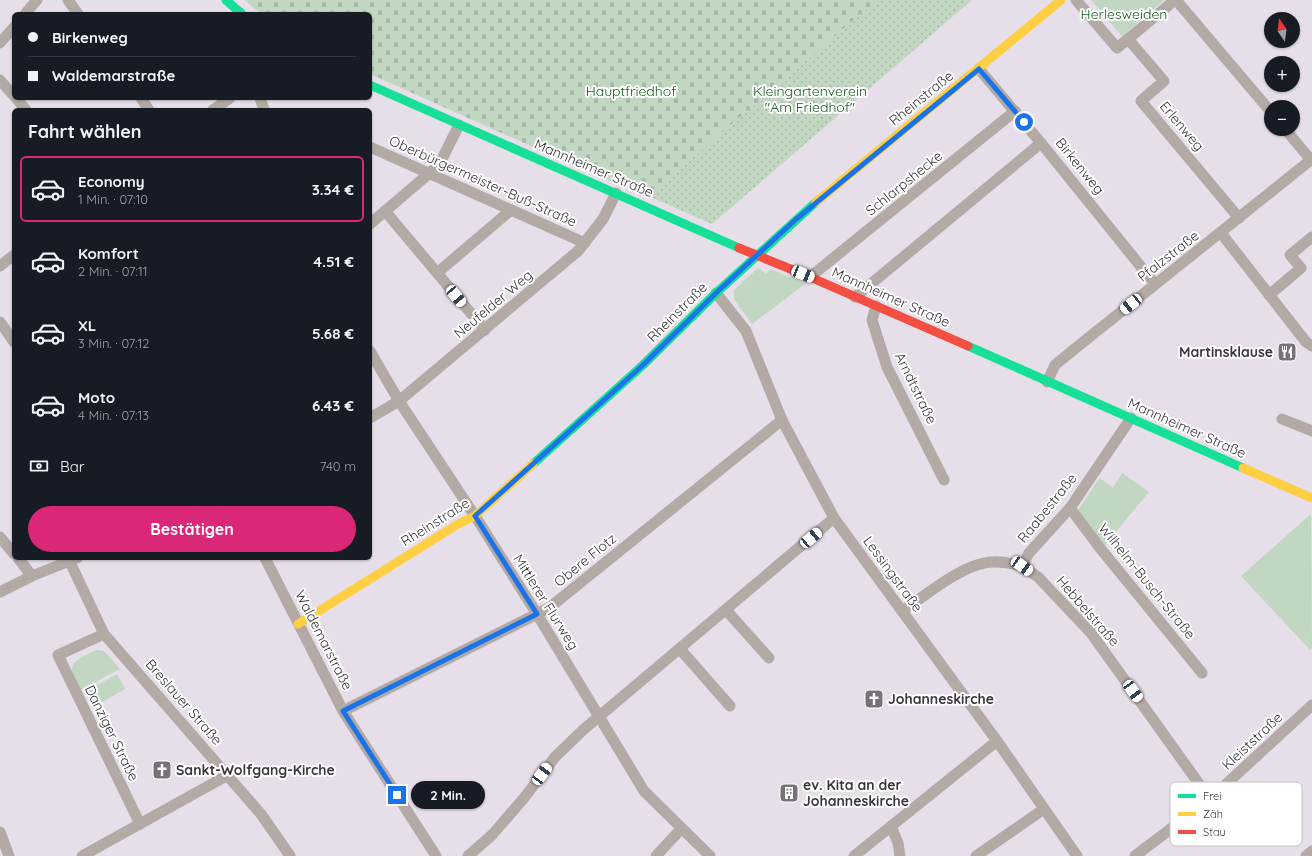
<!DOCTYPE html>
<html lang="de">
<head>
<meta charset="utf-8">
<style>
  :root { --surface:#171b24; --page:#20242c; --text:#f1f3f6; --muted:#9ea1a6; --line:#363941; --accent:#db2777 }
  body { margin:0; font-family:Quicksand,sans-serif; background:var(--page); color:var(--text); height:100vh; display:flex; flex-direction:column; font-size:15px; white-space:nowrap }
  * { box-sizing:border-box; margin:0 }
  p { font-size:13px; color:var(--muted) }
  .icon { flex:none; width:22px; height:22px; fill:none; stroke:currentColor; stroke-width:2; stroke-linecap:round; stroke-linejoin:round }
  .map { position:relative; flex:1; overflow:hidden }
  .side { position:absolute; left:12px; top:108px; width:360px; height:452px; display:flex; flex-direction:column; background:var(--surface); border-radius:6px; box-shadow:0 1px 3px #0004 }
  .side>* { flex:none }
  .banner { position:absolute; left:12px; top:12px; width:360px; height:88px; border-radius:6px; box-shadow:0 1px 3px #0004; display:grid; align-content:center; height:88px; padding:0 16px; background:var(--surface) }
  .needle { width:26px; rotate:346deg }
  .buttons { position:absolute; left:1264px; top:12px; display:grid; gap:8px }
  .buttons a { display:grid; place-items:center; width:36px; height:36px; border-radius:50%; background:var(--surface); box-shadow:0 1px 3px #0004; font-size:20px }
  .end { position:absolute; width:18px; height:18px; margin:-9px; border:5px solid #1a73e8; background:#fff; box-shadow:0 0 0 2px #fff }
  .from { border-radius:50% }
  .bubble { position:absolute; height:28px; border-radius:14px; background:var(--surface); box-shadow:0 1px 3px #0004; font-size:13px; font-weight:700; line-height:28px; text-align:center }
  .car { position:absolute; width:12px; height:24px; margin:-12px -6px; border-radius:5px; box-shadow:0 0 3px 1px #0007; background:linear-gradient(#fff 24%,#345 0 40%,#fff 0 76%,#345 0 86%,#fff 0) }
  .banner b { display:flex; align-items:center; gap:14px; height:38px; font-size:15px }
  .banner b+b { border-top:1px solid var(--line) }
  .banner i { width:10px; height:10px; background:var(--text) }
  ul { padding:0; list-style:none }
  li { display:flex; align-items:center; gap:12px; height:66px; margin:0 8px 6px; padding:0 8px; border:2px solid transparent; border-radius:6px }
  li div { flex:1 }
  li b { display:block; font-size:15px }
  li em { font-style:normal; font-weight:700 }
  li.selected { border-color:var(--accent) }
  li>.icon { width:36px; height:36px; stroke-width:1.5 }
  h2 { padding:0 16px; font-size:18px; line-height:48px }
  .pay { display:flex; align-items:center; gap:10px; height:44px; padding:0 16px; font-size:15px }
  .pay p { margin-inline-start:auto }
  .button { display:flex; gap:8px; margin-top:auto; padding:8px 16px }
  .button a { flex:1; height:46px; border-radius:24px; background:var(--accent); color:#fff; font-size:16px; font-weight:700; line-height:46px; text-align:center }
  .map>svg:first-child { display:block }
  .green { fill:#c1d7c2 }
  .cemetery { fill:url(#cemetery-stones) }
  .garden { fill:url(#garden-dots) }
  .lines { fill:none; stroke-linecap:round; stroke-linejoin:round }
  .street { stroke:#b3aaa6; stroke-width:11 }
  .fast { stroke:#16e098; stroke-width:9 }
  .slow { stroke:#ffcf43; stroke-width:9 }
  .jam { stroke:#f24e42; stroke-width:9 }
  .route { stroke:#1a73e8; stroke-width:5 }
  .labels { text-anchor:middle; stroke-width:4; stroke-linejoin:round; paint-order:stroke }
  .park-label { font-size:14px; fill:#145c1e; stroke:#fff }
  .street-label { font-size:14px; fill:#3c363c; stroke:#fff }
  .poi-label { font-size:14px; font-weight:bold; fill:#3c363c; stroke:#fff; text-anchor:start }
  .key { fill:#fff; stroke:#c4c3c4; stroke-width:1 }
  .key-label { font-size:11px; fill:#3c363c }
</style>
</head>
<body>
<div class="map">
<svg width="1312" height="856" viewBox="0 0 1312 856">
  <defs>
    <pattern id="cemetery-stones" width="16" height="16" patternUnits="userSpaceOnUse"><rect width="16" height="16" fill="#c1d7c2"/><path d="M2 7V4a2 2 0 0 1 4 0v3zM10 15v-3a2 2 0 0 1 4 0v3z" fill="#a7b9a8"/></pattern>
    <pattern id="garden-dots" width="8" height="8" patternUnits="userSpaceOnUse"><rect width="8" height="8" fill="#c1d7c2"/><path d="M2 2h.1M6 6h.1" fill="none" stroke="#a7b9a8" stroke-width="1.8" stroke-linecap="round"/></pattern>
  </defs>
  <rect width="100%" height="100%" fill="#e6dee8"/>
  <!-- green -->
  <g class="green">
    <polygon points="1091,0 1164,0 1122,36"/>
    <polygon points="758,268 766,274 771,269 805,284 752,324 734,299 734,290"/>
    <polygon points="1122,473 1149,492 1103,547 1077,511 1100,478 1113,488"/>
    <polygon points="1311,514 1312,648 1310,650 1241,576"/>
    <path d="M 96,650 L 104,651 L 120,669 L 80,690 C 66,662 70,664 96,650 Z"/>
    <polygon points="117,674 125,689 93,707 85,692"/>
  </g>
  <!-- cemetery -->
  <polygon class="cemetery" points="245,0 877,0 648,196 580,168 370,74 370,14 261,14"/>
  <!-- garden -->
  <polygon class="garden" points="877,0 972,0 712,224 648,196"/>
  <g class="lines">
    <!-- street -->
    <g class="street">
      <polyline points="68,0 78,14"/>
      <polyline points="1076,0 1117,48 1175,0"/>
      <polyline points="1176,0 1271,112"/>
      <polyline points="25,14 37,0"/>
      <polyline points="1128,39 1164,81 1141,101 1239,218"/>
      <polyline points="0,43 14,27"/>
      <polyline points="979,69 1041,143 1155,284"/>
      <polyline points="0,80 14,96"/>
      <polyline points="16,98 26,110"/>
      <polyline points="141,98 149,110"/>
      <polyline points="260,98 264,110"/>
      <polyline points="213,110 230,98"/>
      <polyline points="1285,129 1311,160"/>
      <polyline points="370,147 585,243"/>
      <polyline points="385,211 485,330"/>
      <polyline points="370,224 439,165 459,125"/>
      <polyline points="1221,233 1306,342 1312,346"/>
      <polyline points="0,266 14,255"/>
      <polyline points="437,273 511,210"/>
      <polyline points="810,277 1015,111"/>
      <polyline points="716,293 746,331 782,420 834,518 997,741 1077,856"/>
      <polyline points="1269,295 1301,268 1290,255 1312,237"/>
      <polyline points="855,297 1041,143"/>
      <polyline points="876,306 872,320 887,367 944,480"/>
      <polyline points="0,322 14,342"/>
      <polyline points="370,351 399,401 475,516 537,614 644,791 710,856"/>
      <polyline points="1047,382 1055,365 1072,351 1312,159"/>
      <polyline points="370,418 399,401 578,251 603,219 616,193"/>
      <polyline points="1282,419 1312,431"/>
      <polyline points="1070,508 1100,548 1202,673"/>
      <polyline points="0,537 14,554"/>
      <polyline points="18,558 32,576"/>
      <polyline points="265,558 343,711 436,856"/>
      <polyline points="69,560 104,634 261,814 290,856"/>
      <polyline points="1022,566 1038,577 1091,633 1210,799"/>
      <polyline points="0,592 32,576 77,558"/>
      <polyline points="726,610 769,658"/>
      <path d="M 902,611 C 925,596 959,567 985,563 C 997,560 1010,563 1022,566 L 1029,553 L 1070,508 L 1131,418"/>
      <polyline points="104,634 58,655 140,824"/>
      <polyline points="680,649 730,706"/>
      <polyline points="343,711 549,608 782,420"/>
      <polyline points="891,826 898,843 900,856"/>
      <polyline points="0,832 9,856"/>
      <polyline points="82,856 228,775"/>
      <polyline points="468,856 492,835 524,798 555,757 583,730 834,518"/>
      <polyline points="656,856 681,829"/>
      <polyline points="854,856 997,741"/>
      <polyline points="976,856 1044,809"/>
      <polyline points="1135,856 1210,799 1312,705"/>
      <polyline points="1306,856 1312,851"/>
    </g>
    <!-- fast -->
    <g class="fast">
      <polyline points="226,0 242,14"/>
      <polyline points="370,85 739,248"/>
      <polyline points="968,346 1243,468"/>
      <polyline points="533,464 643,365 716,293 816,202"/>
    </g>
    <!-- slow -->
    <g class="slow">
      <polyline points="816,202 1061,0"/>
      <polyline points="1243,468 1312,498"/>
      <polyline points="298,624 458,524 475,516 533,464"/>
    </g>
    <!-- jam -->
    <polyline class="jam" points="739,248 810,277 968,346"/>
  </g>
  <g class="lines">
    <!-- route -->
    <polyline class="route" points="397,795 343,711 537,614 475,516 643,365 716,293 794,221 979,69 1024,122"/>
  </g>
  <!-- icons -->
  <defs>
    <g id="restaurant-square" transform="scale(1)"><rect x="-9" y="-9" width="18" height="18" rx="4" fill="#787178" stroke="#fff"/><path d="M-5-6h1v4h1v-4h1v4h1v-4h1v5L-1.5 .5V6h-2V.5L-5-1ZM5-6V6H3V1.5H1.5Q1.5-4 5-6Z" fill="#fff"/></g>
    <g id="church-square" transform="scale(1)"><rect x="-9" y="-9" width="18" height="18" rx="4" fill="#787178" stroke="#fff"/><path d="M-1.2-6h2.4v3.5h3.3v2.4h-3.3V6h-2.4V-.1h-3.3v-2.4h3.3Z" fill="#fff"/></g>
    <g id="building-square" transform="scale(1)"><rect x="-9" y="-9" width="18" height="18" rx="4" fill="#787178" stroke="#fff"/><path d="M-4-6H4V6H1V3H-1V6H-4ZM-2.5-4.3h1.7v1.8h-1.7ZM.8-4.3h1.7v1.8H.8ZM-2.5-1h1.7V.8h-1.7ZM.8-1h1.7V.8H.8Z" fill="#fff"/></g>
  </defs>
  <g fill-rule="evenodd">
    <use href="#restaurant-square" x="1287" y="352"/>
    <use href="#church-square" x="874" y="699"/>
    <use href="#church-square" x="162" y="770"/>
    <use href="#building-square" x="789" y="793"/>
  </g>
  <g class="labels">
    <!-- park labels -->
    <g class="park-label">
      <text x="1124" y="19">Herlesweiden</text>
      <text x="631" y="96">Hauptfriedhof</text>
      <text x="810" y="96">Kleingartenverein<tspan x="810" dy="16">"Am Friedhof"</tspan></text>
    </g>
    <!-- street labels -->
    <g class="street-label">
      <text transform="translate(921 98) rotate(-39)" y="5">Rheinstraße</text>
      <text transform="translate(1182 126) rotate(50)" y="5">Erlenweg</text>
      <text transform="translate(1080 166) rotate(51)" y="5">Birkenweg</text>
      <text transform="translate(594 168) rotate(23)" y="5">Mannheimer Straße</text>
      <text transform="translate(483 181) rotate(24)" y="5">Oberbürgermeister-Buß-Straße</text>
      <text transform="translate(904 183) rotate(-39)" y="5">Schlarpshecke</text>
      <text transform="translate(1168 256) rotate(-38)" y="5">Pfalzstraße</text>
      <text transform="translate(891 297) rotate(24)" y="5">Mannheimer Straße</text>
      <text transform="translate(493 304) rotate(-40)" y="5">Neufelder Weg</text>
      <text transform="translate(677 312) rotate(-45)" y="5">Rheinstraße</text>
      <text transform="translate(916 388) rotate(64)" y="5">Arndtstraße</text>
      <text transform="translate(1187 428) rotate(24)" y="5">Mannheimer Straße</text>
      <text transform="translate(1047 508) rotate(-51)" y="5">Raabestraße</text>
      <text transform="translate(435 522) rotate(-32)" y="5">Rheinstraße</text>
      <text transform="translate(585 560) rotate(-39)" y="5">Obere Flotz</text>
      <text transform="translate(893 574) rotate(54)" y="5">Lessingstraße</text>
      <text transform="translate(1147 581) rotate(51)" y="5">Wilhelm-Busch-Straße</text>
      <text transform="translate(546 602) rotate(58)" y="5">Mittlerer Flurweg</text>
      <text transform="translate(1088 611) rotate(49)" y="5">Hebbelstraße</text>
      <text transform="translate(324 640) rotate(63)" y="5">Waldemarstraße</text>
      <text transform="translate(184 702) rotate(49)" y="5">Breslauer Straße</text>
      <text transform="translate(112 733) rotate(64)" y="5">Danziger Straße</text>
      <text transform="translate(1252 741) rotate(-43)" y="5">Kleiststraße</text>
    </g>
    <!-- poi labels -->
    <g class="poi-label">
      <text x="1273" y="357" text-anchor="end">Martinsklause</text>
      <text x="888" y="704">Johanneskirche</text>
      <text x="176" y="775">Sankt-Wolfgang-Kirche</text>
      <text x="803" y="790">ev. Kita an der<tspan x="803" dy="16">Johanneskirche</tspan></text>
    </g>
  </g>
  <!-- legend -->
  <rect x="1170" y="782" width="132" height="64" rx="6" class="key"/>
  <rect x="1178" y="794" width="18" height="4" fill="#16e098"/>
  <rect x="1178" y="812" width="18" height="4" fill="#ffcf43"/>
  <rect x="1178" y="830" width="18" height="4" fill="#f24e42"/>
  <g class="key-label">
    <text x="1203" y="800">Frei</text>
    <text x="1203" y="818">Zäh</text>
    <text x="1203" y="836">Stau</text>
  </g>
</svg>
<div class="buttons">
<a><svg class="needle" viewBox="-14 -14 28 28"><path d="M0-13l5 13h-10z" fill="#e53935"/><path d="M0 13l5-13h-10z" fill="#9ea1a6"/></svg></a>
<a>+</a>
<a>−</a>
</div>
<i class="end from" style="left:1024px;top:122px"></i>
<i class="end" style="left:397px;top:795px"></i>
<div class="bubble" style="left:411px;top:781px;width:74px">2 Min.</div>
<i class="car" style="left:803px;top:274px;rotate:112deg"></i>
<i class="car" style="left:456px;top:296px;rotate:140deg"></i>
<i class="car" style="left:1131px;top:304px;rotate:231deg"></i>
<i class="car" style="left:811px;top:538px;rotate:50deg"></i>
<i class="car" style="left:1022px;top:566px;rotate:125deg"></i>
<i class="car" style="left:1133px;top:691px;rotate:144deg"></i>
<i class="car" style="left:542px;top:774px;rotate:37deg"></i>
<div class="banner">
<b><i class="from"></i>Birkenweg</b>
<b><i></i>Waldemarstraße</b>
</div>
<section class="side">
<h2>Fahrt wählen</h2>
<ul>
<li class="selected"><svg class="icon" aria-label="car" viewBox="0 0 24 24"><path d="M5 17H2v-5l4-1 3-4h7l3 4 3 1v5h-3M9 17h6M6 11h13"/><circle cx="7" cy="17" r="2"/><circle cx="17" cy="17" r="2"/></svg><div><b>Economy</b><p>1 Min. · 07:10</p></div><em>3.34 €</em></li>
<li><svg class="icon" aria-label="car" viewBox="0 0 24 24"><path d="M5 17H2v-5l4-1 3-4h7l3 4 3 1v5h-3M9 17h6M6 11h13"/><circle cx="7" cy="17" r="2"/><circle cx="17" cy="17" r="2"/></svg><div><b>Komfort</b><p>2 Min. · 07:11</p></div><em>4.51 €</em></li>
<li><svg class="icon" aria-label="car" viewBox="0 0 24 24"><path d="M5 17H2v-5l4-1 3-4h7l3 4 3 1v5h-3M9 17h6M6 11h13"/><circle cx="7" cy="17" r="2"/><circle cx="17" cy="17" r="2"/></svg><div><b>XL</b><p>3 Min. · 07:12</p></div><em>5.68 €</em></li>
<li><svg class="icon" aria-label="car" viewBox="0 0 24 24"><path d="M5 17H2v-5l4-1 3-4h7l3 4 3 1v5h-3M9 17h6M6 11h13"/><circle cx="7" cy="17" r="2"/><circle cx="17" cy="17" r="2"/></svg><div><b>Moto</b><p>4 Min. · 07:13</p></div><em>6.43 €</em></li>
</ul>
<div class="pay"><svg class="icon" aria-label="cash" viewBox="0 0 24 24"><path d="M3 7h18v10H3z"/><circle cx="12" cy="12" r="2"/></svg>Bar<p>740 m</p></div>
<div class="button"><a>Bestätigen</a></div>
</section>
</div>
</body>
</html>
